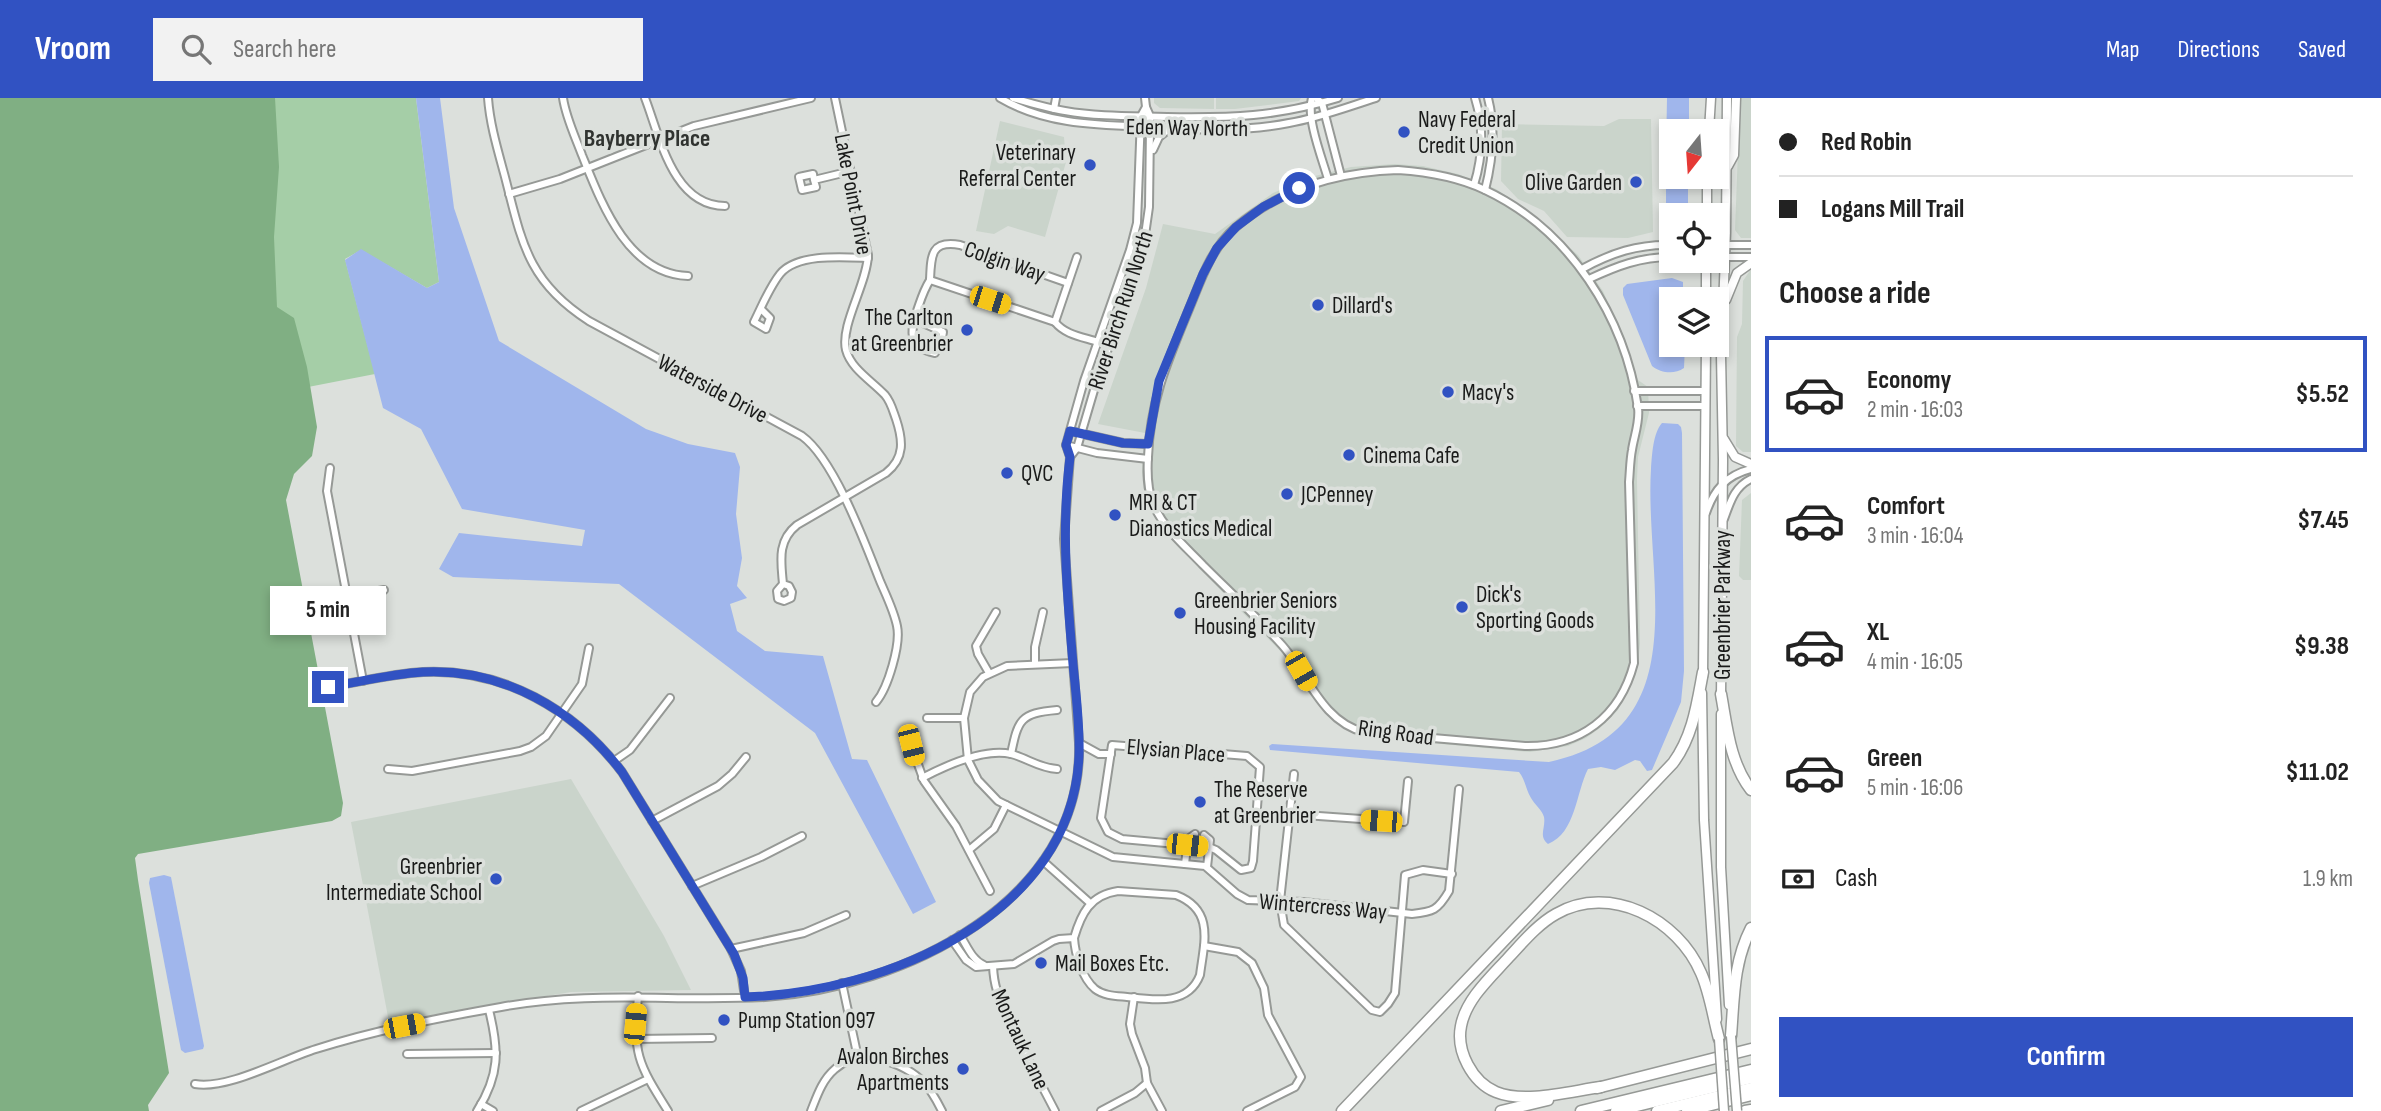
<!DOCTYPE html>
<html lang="en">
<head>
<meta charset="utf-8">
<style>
  :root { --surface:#fff; --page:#f2f2f2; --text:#222; --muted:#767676; --line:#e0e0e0; --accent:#3152c2 }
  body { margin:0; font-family:"Sofia Sans Condensed",sans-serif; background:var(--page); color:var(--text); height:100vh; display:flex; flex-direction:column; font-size:26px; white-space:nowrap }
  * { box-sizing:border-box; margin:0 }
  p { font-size:23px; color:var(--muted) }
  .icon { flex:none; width:38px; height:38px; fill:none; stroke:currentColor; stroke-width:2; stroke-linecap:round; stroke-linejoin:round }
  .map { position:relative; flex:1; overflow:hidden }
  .sheet { display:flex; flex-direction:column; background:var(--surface); width:630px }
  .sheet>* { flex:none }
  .guide { display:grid; align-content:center; height:154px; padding:0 28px; background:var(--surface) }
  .needle { width:46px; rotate:197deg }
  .tools { position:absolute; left:1659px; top:21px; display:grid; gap:14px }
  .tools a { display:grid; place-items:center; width:70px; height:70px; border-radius:0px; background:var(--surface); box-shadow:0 4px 10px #0003; font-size:35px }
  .end { position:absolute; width:32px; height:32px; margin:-16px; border:9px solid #3152c2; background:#fff; box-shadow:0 0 0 4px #fff }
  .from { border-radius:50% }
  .bubble { position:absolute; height:49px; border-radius:0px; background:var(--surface); box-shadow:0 4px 10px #0003; font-size:23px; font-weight:700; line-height:49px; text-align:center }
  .car { position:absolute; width:21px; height:42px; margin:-21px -10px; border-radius:9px; box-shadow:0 0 5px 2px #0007; background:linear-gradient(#f5c518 24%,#345 0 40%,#f5c518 0 76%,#345 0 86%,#f5c518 0) }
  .guide b { display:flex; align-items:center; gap:24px; height:66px; font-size:26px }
  .guide b+b { border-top:2px solid var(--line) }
  .guide i { width:18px; height:18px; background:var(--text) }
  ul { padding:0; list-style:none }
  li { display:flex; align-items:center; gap:21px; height:116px; margin:0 14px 10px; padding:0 14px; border:4px solid transparent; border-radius:0px }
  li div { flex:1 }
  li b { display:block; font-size:26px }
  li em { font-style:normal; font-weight:700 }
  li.selected { border-color:var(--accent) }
  li>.icon { width:63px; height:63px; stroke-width:1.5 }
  h2 { padding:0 28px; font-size:32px; line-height:84px }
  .pay { display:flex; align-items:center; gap:18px; height:77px; padding:0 28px; font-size:26px }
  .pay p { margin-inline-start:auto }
  .primary-button { display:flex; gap:14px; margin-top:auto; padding:14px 28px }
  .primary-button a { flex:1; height:80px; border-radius:0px; background:var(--accent); color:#fff; font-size:28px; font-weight:700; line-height:80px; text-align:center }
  header { display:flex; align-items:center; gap:42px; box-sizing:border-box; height:98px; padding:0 35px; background:var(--accent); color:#fff }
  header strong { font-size:33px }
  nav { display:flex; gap:38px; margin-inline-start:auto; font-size:24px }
  .search { width:490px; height:63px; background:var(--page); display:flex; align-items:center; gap:18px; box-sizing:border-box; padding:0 24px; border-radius:0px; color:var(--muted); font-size:26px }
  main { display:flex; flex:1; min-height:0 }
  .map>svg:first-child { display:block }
  .built { fill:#cad4cb }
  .green { fill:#a5cea7 }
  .forest { fill:#80af83 }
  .water { fill:#a0b6ec }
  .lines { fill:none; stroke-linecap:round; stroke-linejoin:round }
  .minor-casing { stroke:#969996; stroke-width:10 }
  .major-casing { stroke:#969996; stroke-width:11 }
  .highway-casing { stroke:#969996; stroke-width:13 }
  .minor { stroke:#fff; stroke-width:6 }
  .major { stroke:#fff; stroke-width:8 }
  .highway { stroke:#fff; stroke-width:10 }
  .major-bridge-casing { stroke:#969996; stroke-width:11; stroke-linecap:butt }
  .major-bridge { stroke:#fff; stroke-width:8 }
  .route { stroke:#3152c2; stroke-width:9 }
  .poi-dot { fill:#3152c2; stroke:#dce0dc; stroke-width:2.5 }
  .labels { text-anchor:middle; stroke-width:7; stroke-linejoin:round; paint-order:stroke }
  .poi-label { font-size:23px; fill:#1a1b1a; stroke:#dce0dc; text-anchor:start }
  .street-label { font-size:23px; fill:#1a1b1a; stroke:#dce0dc }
  .neighbourhood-label { font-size:24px; font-weight:bold; fill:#303330; stroke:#dce0dc }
</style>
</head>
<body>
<header>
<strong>Vroom</strong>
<div class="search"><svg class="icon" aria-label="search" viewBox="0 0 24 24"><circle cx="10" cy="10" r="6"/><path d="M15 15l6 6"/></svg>Search here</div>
<nav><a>Map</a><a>Directions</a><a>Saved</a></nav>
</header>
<main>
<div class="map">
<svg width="1751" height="1013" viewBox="0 0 1751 1013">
  <rect width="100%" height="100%" fill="#dce0dc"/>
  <!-- built -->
  <g class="built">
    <polygon points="1154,0 1214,0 1214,11 1160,10 1154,5"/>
    <polygon points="1216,0 1301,0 1299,3 1235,11 1216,11"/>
    <polygon points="1740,0 1751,0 1751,140 1741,140 1735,132"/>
    <polygon points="1619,21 1651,21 1653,134 1628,140 1567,139 1544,113 1518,101 1501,83 1502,26 1604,28"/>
    <polygon points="1000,23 1064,39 1066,64 1045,139 1008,128 994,136 976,133"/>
    <polygon points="1395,66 1423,68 1458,76 1496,91 1529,113 1578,157 1603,193 1625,243 1638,282 1648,289 1649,315 1638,359 1637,382 1640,546 1638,566 1635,579 1618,612 1600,630 1586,640 1568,648 1530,654 1365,639 1336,625 1307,593 1287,560 1163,433 1150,410 1142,374 1145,335 1098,326 1146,190 1163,126 1215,136 1273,95 1311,79 1351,69"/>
    <polygon points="1751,171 1751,354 1743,354 1736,348 1737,239 1742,226 1743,183"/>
    <polygon points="1751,395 1751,482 1743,482 1739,478 1742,402"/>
    <polygon points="571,681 664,838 691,892 571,894 389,924 351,724"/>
  </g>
  <!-- green -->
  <polygon class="green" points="200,0 416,0 439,184 427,190 361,152 345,161 375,276 272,296"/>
  <!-- forest -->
  <polygon class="forest" points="0,0 275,0 279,69 274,139 277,209 294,220 307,269 317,329 312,358 294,376 286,402 343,705 341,718 332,723 138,756 135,760 138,782 169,975 148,1007 149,1013 0,1013"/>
  <!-- water -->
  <g class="water">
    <polygon points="416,0 440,0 454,110 499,243 646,331 688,346 735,355 740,369 736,416 742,460 737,488 747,500 730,506 737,533 765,553 823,558 852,661 867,662 936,804 913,816 815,635 619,486 453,479 439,471 459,435 582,448 585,432 462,411 421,331 383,310 345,162 361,151 427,190 439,184"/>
    <polygon points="1667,0 1689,0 1689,33 1671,33 1671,79 1688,79 1688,117 1671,117 1671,124 1666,115 1666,71 1663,64 1666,55"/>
    <path d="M 1672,180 L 1683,184 L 1683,201 L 1671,201 L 1671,247 L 1685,247 L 1684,270 C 1674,277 1661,275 1652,268 L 1623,197 L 1623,190 L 1627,186 Z"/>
    <path d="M 1662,325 L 1678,326 L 1681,329 L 1682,335 L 1684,573 L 1681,604 L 1652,672 L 1647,673 L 1640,663 L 1635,662 L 1615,672 L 1601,669 L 1588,671 C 1576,694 1576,735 1548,746 C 1538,738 1546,730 1544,719 C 1542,712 1535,707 1531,700 C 1526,692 1525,681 1519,674 L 1270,652 L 1269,648 L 1272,646 L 1549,664 C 1699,632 1644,480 1651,371 C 1652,357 1653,335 1662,325 Z"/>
    <polygon points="164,777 171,779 204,948 203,951 185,955 181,952 149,785 150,780"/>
  </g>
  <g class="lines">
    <!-- minor casing -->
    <g class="minor-casing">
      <g id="minor">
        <path d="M 488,0 C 490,27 498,53 505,79 C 522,145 528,184 589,223 L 802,338 C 834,361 865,445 880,483 C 886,497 894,513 897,528 C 901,546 888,590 876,604"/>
        <path d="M 563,0 C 566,20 575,38 582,57 C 601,104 627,176 688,178"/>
        <path d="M 645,0 C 660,39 673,108 725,108"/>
        <path d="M 1000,0 C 1046,27 1098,27 1150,29 C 1196,32 1244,34 1289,25 C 1319,20 1347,9 1376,0"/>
        <path d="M 1013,0 C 1030,5 1047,10 1065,13 C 1099,19 1133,18 1167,19 C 1231,20 1276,19 1338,0"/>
        <path d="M 1312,0 C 1306,20 1322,60 1328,81"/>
        <polyline points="1316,0 1322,5 1341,78"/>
        <polyline points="1054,11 1056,0"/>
        <polyline points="1153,52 1159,39 1169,31"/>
        <path d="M 1398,72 C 1427,74 1458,79 1485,92 C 1570,132 1625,219 1638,310 C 1640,324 1634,338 1632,352 C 1630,362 1630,373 1629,384 L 1634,565 C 1620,619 1580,649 1525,648 L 1364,634 C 1322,624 1307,575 1282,547 C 1257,519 1230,494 1203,467 C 1185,448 1164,431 1153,406 C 1147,390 1147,375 1148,359 C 1150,303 1168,262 1189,211 C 1201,182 1211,150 1236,129 C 1282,90 1338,74 1398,72 Z"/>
        <polyline points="814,82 816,89 802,92 799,79 813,76 814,82 851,73"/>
        <path d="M 1474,87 C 1483,58 1484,29 1475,0"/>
        <path d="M 1485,92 C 1493,61 1496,31 1488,0"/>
        <polyline points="509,96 560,81 694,28 811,0"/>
        <polyline points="1717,147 1751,147"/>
        <polyline points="1717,159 1751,159"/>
        <path d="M 1582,171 C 1611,155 1638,146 1671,147"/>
        <path d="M 1589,181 C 1617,168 1640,159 1671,159"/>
        <path d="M 930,182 C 931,157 931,142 960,147 L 1068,185"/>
        <polyline points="930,182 1055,224"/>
        <path d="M 761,211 L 770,220 L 766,231 L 754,224 C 762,208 769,190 780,176 C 797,155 844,159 868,160"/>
        <path d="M 914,221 L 943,234 L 942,240 L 935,255 C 905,249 911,230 919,207 C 922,198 925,190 930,182"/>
        <polyline points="1055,224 1077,159"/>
        <path d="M 1055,224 C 1065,237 1083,239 1098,244"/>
        <polyline points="1634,293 1706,293"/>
        <polyline points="1637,308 1705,308"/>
        <polyline points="1070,333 1123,345 1148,346"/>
        <polyline points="1066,347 1097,355 1148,361"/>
        <polyline points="1070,359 1077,350 1097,282 1143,151 1149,109 1150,29 1150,18 1146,9"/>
        <polyline points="330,370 327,393 363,583"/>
        <path d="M 1706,415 C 1714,391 1727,377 1751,371"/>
        <path d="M 1724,421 C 1730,405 1734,389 1751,381"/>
        <path d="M 783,486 L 789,488 L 792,494 L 791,500 L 784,503 L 778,501 L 777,493 L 783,486 C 781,463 777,443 797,427 L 886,375 C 905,360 903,342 896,321 C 893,313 891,304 885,297 C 872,283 851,271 846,252 C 840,227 867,186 868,157 L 835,0"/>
        <polyline points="347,499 384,492"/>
        <path d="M 1073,565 L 1007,568 L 983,579 L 970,594 L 964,620 L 968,662 L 978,682 L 998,703 L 1113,759 L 1205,768 L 1237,796 L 1248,802 L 1303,804 L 1412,816 C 1433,814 1438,812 1449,793 L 1459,691"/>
        <polyline points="1035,566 1035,549 1043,514"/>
        <polyline points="989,575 978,556 976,548 996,514"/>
        <path d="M 328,589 C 359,584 391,576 423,574 C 503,570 575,612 622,674 L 731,851 L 741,873 L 745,899"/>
        <polyline points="927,620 964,620"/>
        <polyline points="1079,645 1099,656 1111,656"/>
        <polyline points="911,647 924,683 956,728 990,793"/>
        <polygon points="1112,647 1247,658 1260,669 1253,763 1251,770 1241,772 1216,752 1209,749 1122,741 1108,734 1101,720"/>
        <path d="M 1011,656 C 1018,622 1020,615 1057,612"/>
        <polyline points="614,663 630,652 670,600"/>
        <polyline points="388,671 412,673 520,653 531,649 546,638 582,586 589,550"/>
        <polyline points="1294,676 1280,803 1284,827 1372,912 1380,914 1388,906 1395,895 1405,777 1423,772 1452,776"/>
        <path d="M 922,680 C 945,668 985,650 1011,656 C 1027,660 1039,670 1057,671"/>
        <polyline points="1290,716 1404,724 1408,683"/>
        <polyline points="652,723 718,688 732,676 746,659"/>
        <polyline points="1204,737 1210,742 1207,769"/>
        <polyline points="969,752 994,731 1006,707"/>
        <polyline points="1043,763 1090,805"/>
        <polyline points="1185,766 1188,741 1195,736"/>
        <polyline points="692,788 761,759 802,738"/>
        <path d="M 960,837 C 967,848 972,862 984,867"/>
        <path d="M 952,842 L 966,862 L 976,869 L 1014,866 L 1053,843 L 1059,841 L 1074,840 C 1075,856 1082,880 1095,891 C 1104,898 1117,898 1127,899 C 1154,902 1188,908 1200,877 C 1204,845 1215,812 1176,797 L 1118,793 C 1090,797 1081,816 1074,840"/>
        <polyline points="1204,848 1238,854 1252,865 1264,890 1268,917 1301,979 1295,989 1247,1013"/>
        <polyline points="731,851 804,835 846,817"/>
        <path d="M 993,868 C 994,893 1001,903 1011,925 C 1024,955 1040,984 1055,1013"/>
        <polyline points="842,885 858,960"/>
        <path d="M 638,898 C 633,956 637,964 668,1013"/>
        <polyline points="1134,899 1130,926 1132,936 1145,970 1147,985 1162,1013"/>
        <polyline points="635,941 712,940"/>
        <polyline points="407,956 496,955"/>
        <path d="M 195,986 C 227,992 283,961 316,951 C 376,932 439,920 501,909 C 590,892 676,904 765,899 C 901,890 1084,804 1079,645 L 1064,441 L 1070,359 L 1066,347 L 1071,329 L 1084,283 L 1130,152 L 1137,125 L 1141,18 L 1146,9 L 1145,0"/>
        <polyline points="481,1006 493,1013"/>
        <path d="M 477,1013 C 500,977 499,952 489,912"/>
        <polyline points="581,1013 648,981"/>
        <path d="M 811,1013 C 817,998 822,982 835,971 C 859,949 905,964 924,985 C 932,993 937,1003 942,1013"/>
        <polyline points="1101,1013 1135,995 1147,985"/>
      </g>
    </g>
    <!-- major casing -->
    <g class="major-casing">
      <g id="major">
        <polyline points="1709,33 1711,0"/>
        <polyline points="1728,68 1734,57 1736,0"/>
        <polyline points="1707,117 1707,79"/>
        <polyline points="1706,201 1706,163"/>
        <polyline points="1726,202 1737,175 1751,165"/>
        <polyline points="1724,341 1735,359 1751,366"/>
        <polyline points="1703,578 1706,247"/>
        <polyline points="1702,595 1704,722 1717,921"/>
        <polyline points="1721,600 1723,362 1721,257 1726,135 1727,0"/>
        <polyline points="1721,616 1721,769 1729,907"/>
      </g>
    </g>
    <!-- highway casing -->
    <g class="highway-casing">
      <g id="highway">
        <path d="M 1721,596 C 1727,629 1730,665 1751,692"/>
        <path d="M 1731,938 C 1734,901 1733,865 1751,830"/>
        <path d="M 1601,989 C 1571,993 1525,1006 1496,994 C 1472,984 1456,953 1461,928 C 1466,901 1491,879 1509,859 C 1523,844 1538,826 1556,816 C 1610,785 1678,821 1701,875 C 1710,895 1713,919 1719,941"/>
        <polyline points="1597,990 1751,951"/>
        <path d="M 1342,1013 L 1673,665 C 1693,638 1697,606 1703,574"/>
        <polyline points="1501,1013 1548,1002"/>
        <polyline points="1581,1013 1751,972"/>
        <polyline points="1616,1013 1751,980"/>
        <polyline points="1657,1013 1751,990"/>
        <polyline points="1687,1013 1751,997"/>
        <polyline points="1745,1013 1751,1012"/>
      </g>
    </g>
    <!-- minor -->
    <use href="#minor" class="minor"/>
    <!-- major -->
    <use href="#major" class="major"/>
    <!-- highway -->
    <use href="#highway" class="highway"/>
    <!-- major-bridge casing -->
    <g class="major-bridge-casing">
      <g id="major-bridge">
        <polyline points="1731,938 1737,1013"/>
        <polyline points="1719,941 1724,1013"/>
      </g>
    </g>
    <!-- major-bridge -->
    <use href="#major-bridge" class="major-bridge"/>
  </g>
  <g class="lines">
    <!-- route -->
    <path class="route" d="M 328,589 C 359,584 391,576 423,574 C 503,570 575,612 622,674 L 734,856 L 743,880 L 745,899 C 884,895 1073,818 1079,657 C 1080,627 1076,596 1073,566 C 1067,496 1061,430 1070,359 L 1066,347 L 1070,333 L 1123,345 L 1148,346 L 1159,283 L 1203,176 L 1217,150 L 1236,129 L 1263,109 L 1299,90"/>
  </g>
  <!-- markers -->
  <g class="poi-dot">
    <circle cx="1404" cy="34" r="7"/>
    <circle cx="1090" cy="67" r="7"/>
    <circle cx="1636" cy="84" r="7"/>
    <circle cx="1318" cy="207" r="7"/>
    <circle cx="967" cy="232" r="7"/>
    <circle cx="1448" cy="294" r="7"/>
    <circle cx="1349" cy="357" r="7"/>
    <circle cx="1007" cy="375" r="7"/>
    <circle cx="1287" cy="396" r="7"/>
    <circle cx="1115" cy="417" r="7"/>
    <circle cx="1462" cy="509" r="7"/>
    <circle cx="1180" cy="515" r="7"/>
    <circle cx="1200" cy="704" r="7"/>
    <circle cx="496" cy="781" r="7"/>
    <circle cx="1041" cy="865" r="7"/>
    <circle cx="724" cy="922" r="7"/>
    <circle cx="963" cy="971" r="7"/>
  </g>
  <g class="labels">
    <!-- poi labels -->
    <g class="poi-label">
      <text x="1418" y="29">Navy Federal<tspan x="1418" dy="26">Credit Union</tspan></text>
      <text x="1076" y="62" text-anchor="end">Veterinary<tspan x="1076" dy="26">Referral Center</tspan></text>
      <text x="1622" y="92" text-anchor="end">Olive Garden</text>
      <text x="1332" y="215">Dillard's</text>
      <text x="953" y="227" text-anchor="end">The Carlton<tspan x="953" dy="26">at Greenbrier</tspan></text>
      <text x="1462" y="302">Macy's</text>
      <text x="1363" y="365">Cinema Cafe</text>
      <text x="1021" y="383">QVC</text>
      <text x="1301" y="404">JCPenney</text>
      <text x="1129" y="412">MRI &amp; CT<tspan x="1129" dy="26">Dianostics Medical</tspan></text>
      <text x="1476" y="504">Dick's<tspan x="1476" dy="26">Sporting Goods</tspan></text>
      <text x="1194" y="510">Greenbrier Seniors<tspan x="1194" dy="26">Housing Facility</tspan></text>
      <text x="1214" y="699">The Reserve<tspan x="1214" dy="26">at Greenbrier</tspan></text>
      <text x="482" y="776" text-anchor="end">Greenbrier<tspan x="482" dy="26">Intermediate School</tspan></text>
      <text x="1055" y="873">Mail Boxes Etc.</text>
      <text x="738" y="930">Pump Station 097</text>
      <text x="949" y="966" text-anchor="end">Avalon Birches<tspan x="949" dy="26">Apartments</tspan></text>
    </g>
    <!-- street labels -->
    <g class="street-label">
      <text transform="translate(1187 29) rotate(1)" y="8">Eden Way North</text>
      <text transform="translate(854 96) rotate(79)" y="8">Lake Point Drive</text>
      <text transform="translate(1005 163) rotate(19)" y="8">Colgin Way</text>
      <text transform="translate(1120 212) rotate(-72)" y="8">River Birch Run North</text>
      <text transform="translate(713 290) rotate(28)" y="8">Waterside Drive</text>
      <text transform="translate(1722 507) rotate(-90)" y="8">Greenbrier Parkway</text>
      <text transform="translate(1396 634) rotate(8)" y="8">Ring Road</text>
      <text transform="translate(1176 652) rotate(5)" y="8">Elysian Place</text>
      <text transform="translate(1323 808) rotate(5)" y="8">Wintercress Way</text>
      <text transform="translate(1021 941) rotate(65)" y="8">Montauk Lane</text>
    </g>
    <!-- neighbourhood labels -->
    <g class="neighbourhood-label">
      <text x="647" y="48">Bayberry Place</text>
    </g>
  </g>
</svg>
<div class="tools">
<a><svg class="needle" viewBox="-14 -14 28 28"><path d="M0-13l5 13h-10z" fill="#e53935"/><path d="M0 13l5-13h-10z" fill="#767676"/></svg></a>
<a><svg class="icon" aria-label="locate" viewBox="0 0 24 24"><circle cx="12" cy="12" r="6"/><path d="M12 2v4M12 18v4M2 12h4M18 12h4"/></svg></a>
<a><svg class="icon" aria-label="layers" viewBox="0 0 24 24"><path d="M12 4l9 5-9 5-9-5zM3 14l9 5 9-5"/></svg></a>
</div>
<i class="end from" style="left:1299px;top:90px"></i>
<i class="end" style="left:328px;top:589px"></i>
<div class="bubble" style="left:270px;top:488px;width:116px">5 min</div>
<i class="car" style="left:990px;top:202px;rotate:108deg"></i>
<i class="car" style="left:1301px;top:573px;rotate:150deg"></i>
<i class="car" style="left:911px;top:647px;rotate:166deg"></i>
<i class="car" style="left:1381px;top:723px;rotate:274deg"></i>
<i class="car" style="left:1187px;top:747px;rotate:96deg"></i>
<i class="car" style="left:635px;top:926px;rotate:5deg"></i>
<i class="car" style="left:404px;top:928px;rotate:79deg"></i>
</div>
<section class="sheet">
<div class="guide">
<b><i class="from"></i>Red Robin</b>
<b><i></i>Logans Mill Trail</b>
</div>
<h2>Choose a ride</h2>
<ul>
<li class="selected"><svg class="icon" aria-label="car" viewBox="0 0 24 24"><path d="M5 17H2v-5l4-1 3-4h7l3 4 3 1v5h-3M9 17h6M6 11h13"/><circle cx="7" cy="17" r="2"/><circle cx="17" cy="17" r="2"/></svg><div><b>Economy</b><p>2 min · 16:03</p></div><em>$5.52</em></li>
<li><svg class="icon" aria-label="car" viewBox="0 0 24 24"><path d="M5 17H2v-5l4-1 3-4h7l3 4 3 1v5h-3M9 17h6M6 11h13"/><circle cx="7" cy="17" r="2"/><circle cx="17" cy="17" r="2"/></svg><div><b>Comfort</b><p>3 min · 16:04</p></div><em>$7.45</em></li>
<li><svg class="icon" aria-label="car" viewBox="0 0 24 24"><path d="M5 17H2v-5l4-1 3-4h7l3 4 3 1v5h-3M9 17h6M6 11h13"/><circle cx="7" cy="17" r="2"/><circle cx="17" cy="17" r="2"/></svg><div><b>XL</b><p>4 min · 16:05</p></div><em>$9.38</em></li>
<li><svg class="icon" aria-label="car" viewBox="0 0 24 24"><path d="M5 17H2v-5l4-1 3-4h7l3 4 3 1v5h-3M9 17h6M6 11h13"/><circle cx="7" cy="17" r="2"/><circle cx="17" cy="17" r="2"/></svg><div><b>Green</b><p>5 min · 16:06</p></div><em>$11.02</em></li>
</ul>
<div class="pay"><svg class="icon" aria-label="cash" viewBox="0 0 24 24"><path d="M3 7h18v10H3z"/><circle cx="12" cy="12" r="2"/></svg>Cash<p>1.9 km</p></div>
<div class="primary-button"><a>Confirm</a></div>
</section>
</main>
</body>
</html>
